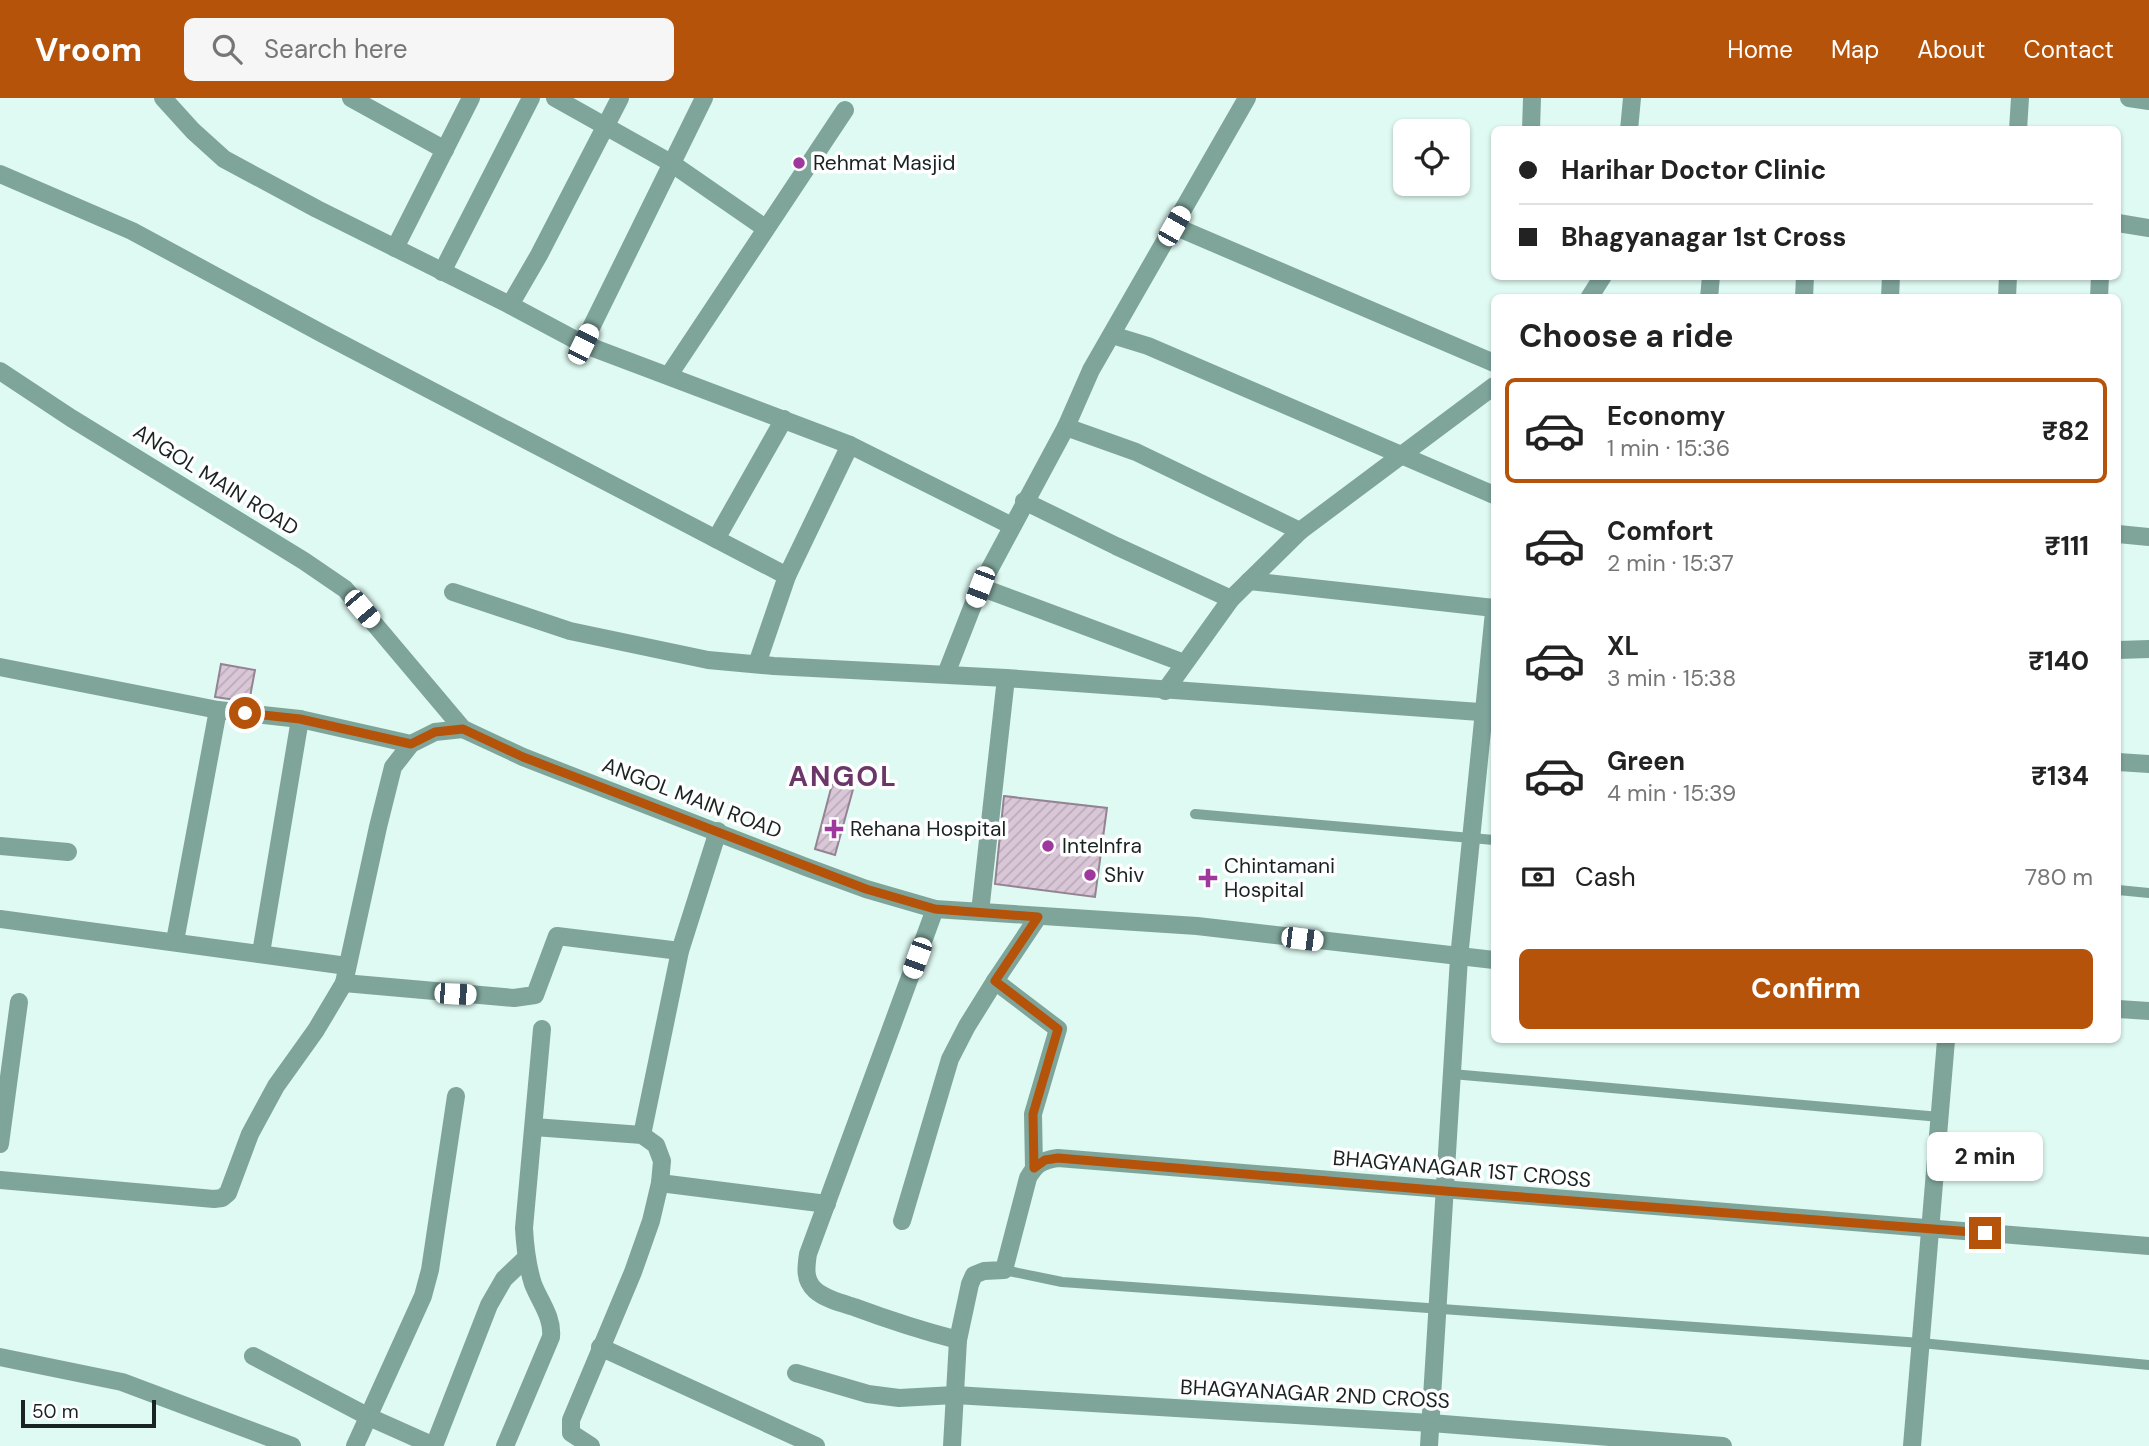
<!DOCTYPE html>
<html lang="en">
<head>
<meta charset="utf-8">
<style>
  :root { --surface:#fff; --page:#f6f6f6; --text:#222; --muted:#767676; --line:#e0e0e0; --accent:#b45309 }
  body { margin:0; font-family:"DM Sans",sans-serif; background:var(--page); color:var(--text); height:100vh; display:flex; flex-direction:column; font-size:26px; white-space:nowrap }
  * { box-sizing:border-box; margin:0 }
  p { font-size:23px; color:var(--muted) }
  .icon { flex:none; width:38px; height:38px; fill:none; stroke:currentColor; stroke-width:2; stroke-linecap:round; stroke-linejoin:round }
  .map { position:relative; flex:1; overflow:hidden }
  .details { position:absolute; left:1491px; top:196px; width:630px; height:749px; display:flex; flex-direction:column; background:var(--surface); border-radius:10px; box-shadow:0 2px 5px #0004 }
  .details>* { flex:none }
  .top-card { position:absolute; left:1491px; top:28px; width:630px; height:154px; border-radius:10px; box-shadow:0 2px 5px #0004; display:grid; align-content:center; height:154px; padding:0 28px; background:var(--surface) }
  .buttons { position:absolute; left:1393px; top:21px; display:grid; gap:14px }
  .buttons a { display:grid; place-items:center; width:77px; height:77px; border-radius:10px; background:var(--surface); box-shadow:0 2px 5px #0004; font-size:35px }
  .scale { position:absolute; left:21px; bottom:18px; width:135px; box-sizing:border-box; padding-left:7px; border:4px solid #192321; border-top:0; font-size:19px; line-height:24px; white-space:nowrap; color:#192321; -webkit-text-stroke:5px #fff; paint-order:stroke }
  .end { position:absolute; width:32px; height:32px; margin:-16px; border:9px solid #b45309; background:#fff; box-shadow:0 0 0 4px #fff }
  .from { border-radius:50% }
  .bubble { position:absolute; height:49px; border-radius:10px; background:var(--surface); box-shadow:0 2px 5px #0004; font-size:23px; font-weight:700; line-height:49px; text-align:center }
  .car { position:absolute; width:21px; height:42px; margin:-21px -10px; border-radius:9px; box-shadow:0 0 5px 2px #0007; background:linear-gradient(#fff 24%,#345 0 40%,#fff 0 76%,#345 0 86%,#fff 0) }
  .top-card b { display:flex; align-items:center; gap:24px; height:66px; font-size:26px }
  .top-card b+b { border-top:2px solid var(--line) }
  .top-card i { width:18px; height:18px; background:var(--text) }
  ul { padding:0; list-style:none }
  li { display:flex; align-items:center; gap:21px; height:105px; margin:0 14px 10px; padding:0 14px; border:4px solid transparent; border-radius:10px }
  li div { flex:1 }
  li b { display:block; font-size:26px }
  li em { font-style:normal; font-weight:700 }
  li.current { border-color:var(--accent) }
  li>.icon { width:63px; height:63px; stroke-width:1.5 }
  h2 { padding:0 28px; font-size:32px; line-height:84px }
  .pay { display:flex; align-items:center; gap:18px; height:77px; padding:0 28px; font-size:26px }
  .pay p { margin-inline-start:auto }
  .cta { display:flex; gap:14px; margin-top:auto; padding:14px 28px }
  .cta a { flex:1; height:80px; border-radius:10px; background:var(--accent); color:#fff; font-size:28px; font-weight:700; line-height:80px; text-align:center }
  header { display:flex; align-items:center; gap:42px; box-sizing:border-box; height:98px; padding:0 35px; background:var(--accent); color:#fff }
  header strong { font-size:33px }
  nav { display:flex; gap:38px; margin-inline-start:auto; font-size:24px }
  .search { width:490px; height:63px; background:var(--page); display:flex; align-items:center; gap:18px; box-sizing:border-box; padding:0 24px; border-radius:10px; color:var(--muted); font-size:26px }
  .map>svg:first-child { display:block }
  .building { fill:url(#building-hatch); stroke:#948392; stroke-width:2 }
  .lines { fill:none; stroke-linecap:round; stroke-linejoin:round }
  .service { stroke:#7fa59b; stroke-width:10 }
  .minor { stroke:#7fa59b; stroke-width:18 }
  .tertiary { stroke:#7fa59b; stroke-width:18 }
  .route { stroke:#b45309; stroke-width:9 }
  .poi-dot { fill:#9f389c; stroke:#fff; stroke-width:2.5 }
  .labels { text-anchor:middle; stroke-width:7; stroke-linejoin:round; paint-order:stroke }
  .poi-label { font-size:21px; fill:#192321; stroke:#fff; text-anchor:start }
  .street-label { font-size:21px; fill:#192321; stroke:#fff }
  .district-label { font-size:28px; font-weight:bold; letter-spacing:2px; fill:#6b3768; stroke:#fff }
</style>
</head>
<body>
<header>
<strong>Vroom</strong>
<div class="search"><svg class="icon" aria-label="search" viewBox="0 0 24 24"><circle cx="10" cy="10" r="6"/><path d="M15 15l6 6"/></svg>Search here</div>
<nav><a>Home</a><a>Map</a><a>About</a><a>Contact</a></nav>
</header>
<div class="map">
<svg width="2149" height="1348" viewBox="0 0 2149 1348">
  <defs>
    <pattern id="building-hatch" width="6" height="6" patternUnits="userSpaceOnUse" patternTransform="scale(1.75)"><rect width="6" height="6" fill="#d9c7d8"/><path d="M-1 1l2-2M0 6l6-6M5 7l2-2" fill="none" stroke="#baabb9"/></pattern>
  </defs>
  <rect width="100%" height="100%" fill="#dffaf2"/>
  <!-- building -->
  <g class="building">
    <polygon points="221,566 255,572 249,604 215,599"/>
    <polygon points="834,679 855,684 835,757 815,751"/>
    <polygon points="1004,698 1107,710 1095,799 995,786"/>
  </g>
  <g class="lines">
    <!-- service -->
    <g class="service">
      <polyline points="1195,716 1494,742"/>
      <polyline points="2118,792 2149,795"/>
      <polyline points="1452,976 1940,1019"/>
      <polyline points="1004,1172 1062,1184 1921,1245 2149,1267"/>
    </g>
    <!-- minor -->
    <g class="minor">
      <polyline points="163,0 193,33 224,61 317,111 510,207 583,246 850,347 1012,428"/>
      <polyline points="351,0 445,52"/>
      <polyline points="555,0 671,65 765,130"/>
      <polyline points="2129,0 2149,3"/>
      <polyline points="1531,32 1532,0"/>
      <polyline points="1629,32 1632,0"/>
      <polyline points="2018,32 2020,0"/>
      <polyline points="0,76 132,133 323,236 787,478"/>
      <polyline points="2118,125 2149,130"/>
      <polyline points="1174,128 1494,265"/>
      <polyline points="395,150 471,0"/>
      <polyline points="442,174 531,0"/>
      <polyline points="1589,200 1603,178"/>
      <polyline points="1709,200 1711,178"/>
      <polyline points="1804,200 1805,178"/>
      <polyline points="1890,200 1891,178"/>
      <polyline points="2007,200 2008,178"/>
      <polyline points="2099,200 2100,178"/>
      <polyline points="510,207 539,157 620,0"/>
      <polyline points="1112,237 1148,248 1494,397"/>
      <polyline points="583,246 704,0"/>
      <polyline points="669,277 845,12"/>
      <polyline points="1066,329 1136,354 1300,433"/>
      <polyline points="1024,403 1116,448 1231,501"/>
      <polyline points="2118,436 2149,439"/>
      <polyline points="716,441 784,321"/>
      <polyline points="1249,483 1494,510"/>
      <polyline points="980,489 1184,565"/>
      <polyline points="453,494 570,533 708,562 774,568 1006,580 1494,615"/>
      <polyline points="2118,552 2149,551"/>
      <polyline points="757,566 787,478 850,347"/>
      <polyline points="0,569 218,612 300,621 411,646"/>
      <polyline points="946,576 980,489 1066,329 1091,272 1247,0"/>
      <polyline points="1165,593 1231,501 1300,433 1494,288"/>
      <polyline points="2118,664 2149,666"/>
      <polyline points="0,748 68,754"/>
      <path d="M 935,811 L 808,1156 C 806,1169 804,1182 815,1192 C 825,1201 841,1205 854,1209 C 889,1222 923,1233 958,1242"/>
      <polyline points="980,814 1006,580"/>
      <polyline points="0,821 347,868"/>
      <polyline points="175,843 218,612"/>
      <polyline points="261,855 300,621"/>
      <polyline points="995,883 1058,931 1033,1016 1034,1070"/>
      <polyline points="344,885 514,900 535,897 557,838 680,853"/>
      <polyline points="534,1029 642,1037 656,1047 662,1063 660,1085 651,1123 633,1174 571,1322 571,1335 591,1348"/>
      <polyline points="642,1037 680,853 718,733"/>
      <polyline points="0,1046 19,904"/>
      <polyline points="0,1082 214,1101 222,1100 228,1095 250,1036 276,988 316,932 344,885 378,729 393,669 411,646 435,634 463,631"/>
      <polyline points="660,1085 827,1106"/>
      <polyline points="902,1123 950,961 967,928 995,883 1038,819"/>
      <polyline points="600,1249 816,1348"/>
      <polyline points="253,1258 369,1319 434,1348 489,1207 504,1181 526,1160"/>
      <polyline points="0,1259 122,1284 292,1348"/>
      <polyline points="796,1275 868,1296 899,1300 955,1297 1431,1325 1723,1348"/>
      <polyline points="355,1348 423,1198 430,1172 456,998"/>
      <path d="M 505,1348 L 551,1239 C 553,1219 540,1204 533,1186 C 527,1167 525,1149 524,1130 L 542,931"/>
      <path d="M 952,1348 L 958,1242 L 970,1186 L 974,1177 L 984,1173 L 1004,1172 L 1028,1080 C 1035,1067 1042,1062 1058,1060 L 2149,1148"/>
      <polyline points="1429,1348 1459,860 1494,514"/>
      <polyline points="1912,1348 1946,942"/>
    </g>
    <!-- tertiary -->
    <g class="tertiary">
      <polyline points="0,273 71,320 304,463 345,491 463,631 523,659 806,769 866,791 935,811 1197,828 1494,862"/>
      <polyline points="2118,911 2149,913"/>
    </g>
  </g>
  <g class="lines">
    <!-- route -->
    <polyline class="route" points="245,615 300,621 411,646 435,634 463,631 523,659 866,791 935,811 1038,819 995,883 1058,931 1033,1016 1034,1070 1045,1062 1058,1060 1445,1093 1985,1135"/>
  </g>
  <!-- markers -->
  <g class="poi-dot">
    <circle cx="799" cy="65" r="7"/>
    <path d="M830.5 720.5h7v7h7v7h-7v7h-7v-7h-7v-7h7z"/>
    <circle cx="1048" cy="748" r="7"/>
    <circle cx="1090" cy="777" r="7"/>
    <path d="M1204.5 769.5h7v7h7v7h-7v7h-7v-7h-7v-7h7z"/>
  </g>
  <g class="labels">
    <!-- poi labels -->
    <g class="poi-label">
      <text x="813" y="72">Rehmat Masjid</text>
      <text x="850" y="738">Rehana Hospital</text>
      <text x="1062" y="755">Intelnfra</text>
      <text x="1224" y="775">Chintamani<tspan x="1224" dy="24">Hospital</tspan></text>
      <text x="1104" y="784">Shiv</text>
    </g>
    <!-- street labels -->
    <g class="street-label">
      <text transform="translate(216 382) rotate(32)" y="7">ANGOL MAIN ROAD</text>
      <text transform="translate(692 700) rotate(21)" y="7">ANGOL MAIN ROAD</text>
      <text transform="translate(1462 1071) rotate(5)" y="7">BHAGYANAGAR 1ST CROSS</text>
      <text transform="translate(1315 1296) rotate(3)" y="7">BHAGYANAGAR 2ND CROSS</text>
    </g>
    <!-- district labels -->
    <g class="district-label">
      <text x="843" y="688">ANGOL</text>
    </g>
  </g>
</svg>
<div class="buttons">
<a><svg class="icon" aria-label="locate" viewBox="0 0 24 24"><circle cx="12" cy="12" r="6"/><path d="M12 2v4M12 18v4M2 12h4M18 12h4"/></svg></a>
</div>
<div class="scale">50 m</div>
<i class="end from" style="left:245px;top:615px"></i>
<i class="end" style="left:1985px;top:1135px"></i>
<div class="bubble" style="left:1927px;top:1034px;width:116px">2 min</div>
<i class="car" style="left:1174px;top:128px;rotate:30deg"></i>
<i class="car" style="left:583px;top:246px;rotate:26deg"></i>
<i class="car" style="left:980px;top:489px;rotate:201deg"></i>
<i class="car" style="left:362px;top:511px;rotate:140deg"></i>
<i class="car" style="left:1302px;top:841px;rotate:97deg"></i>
<i class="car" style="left:917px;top:860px;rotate:200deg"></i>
<i class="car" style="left:455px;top:896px;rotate:93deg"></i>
<div class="top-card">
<b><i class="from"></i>Harihar Doctor Clinic</b>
<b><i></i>Bhagyanagar 1st Cross</b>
</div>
<section class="details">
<h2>Choose a ride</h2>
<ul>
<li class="current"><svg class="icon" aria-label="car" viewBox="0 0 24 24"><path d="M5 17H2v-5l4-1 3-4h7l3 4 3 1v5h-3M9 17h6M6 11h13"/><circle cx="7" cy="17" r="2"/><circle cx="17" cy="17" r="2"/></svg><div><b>Economy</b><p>1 min · 15:36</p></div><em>₹82</em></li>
<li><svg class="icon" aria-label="car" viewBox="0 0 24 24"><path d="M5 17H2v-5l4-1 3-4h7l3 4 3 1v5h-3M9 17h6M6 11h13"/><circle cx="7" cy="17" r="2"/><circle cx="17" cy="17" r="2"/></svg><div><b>Comfort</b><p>2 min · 15:37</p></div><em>₹111</em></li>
<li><svg class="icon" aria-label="car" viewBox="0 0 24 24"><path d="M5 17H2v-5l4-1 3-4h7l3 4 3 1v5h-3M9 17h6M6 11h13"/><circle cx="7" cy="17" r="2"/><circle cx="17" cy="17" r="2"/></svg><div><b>XL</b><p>3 min · 15:38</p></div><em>₹140</em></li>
<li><svg class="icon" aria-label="car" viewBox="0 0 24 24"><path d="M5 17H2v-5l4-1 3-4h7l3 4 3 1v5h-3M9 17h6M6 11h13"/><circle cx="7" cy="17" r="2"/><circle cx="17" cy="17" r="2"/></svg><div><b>Green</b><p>4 min · 15:39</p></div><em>₹134</em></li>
</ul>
<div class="pay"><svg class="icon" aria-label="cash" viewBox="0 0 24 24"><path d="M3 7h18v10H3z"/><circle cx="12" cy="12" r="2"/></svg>Cash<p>780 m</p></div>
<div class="cta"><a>Confirm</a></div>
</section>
</div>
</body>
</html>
